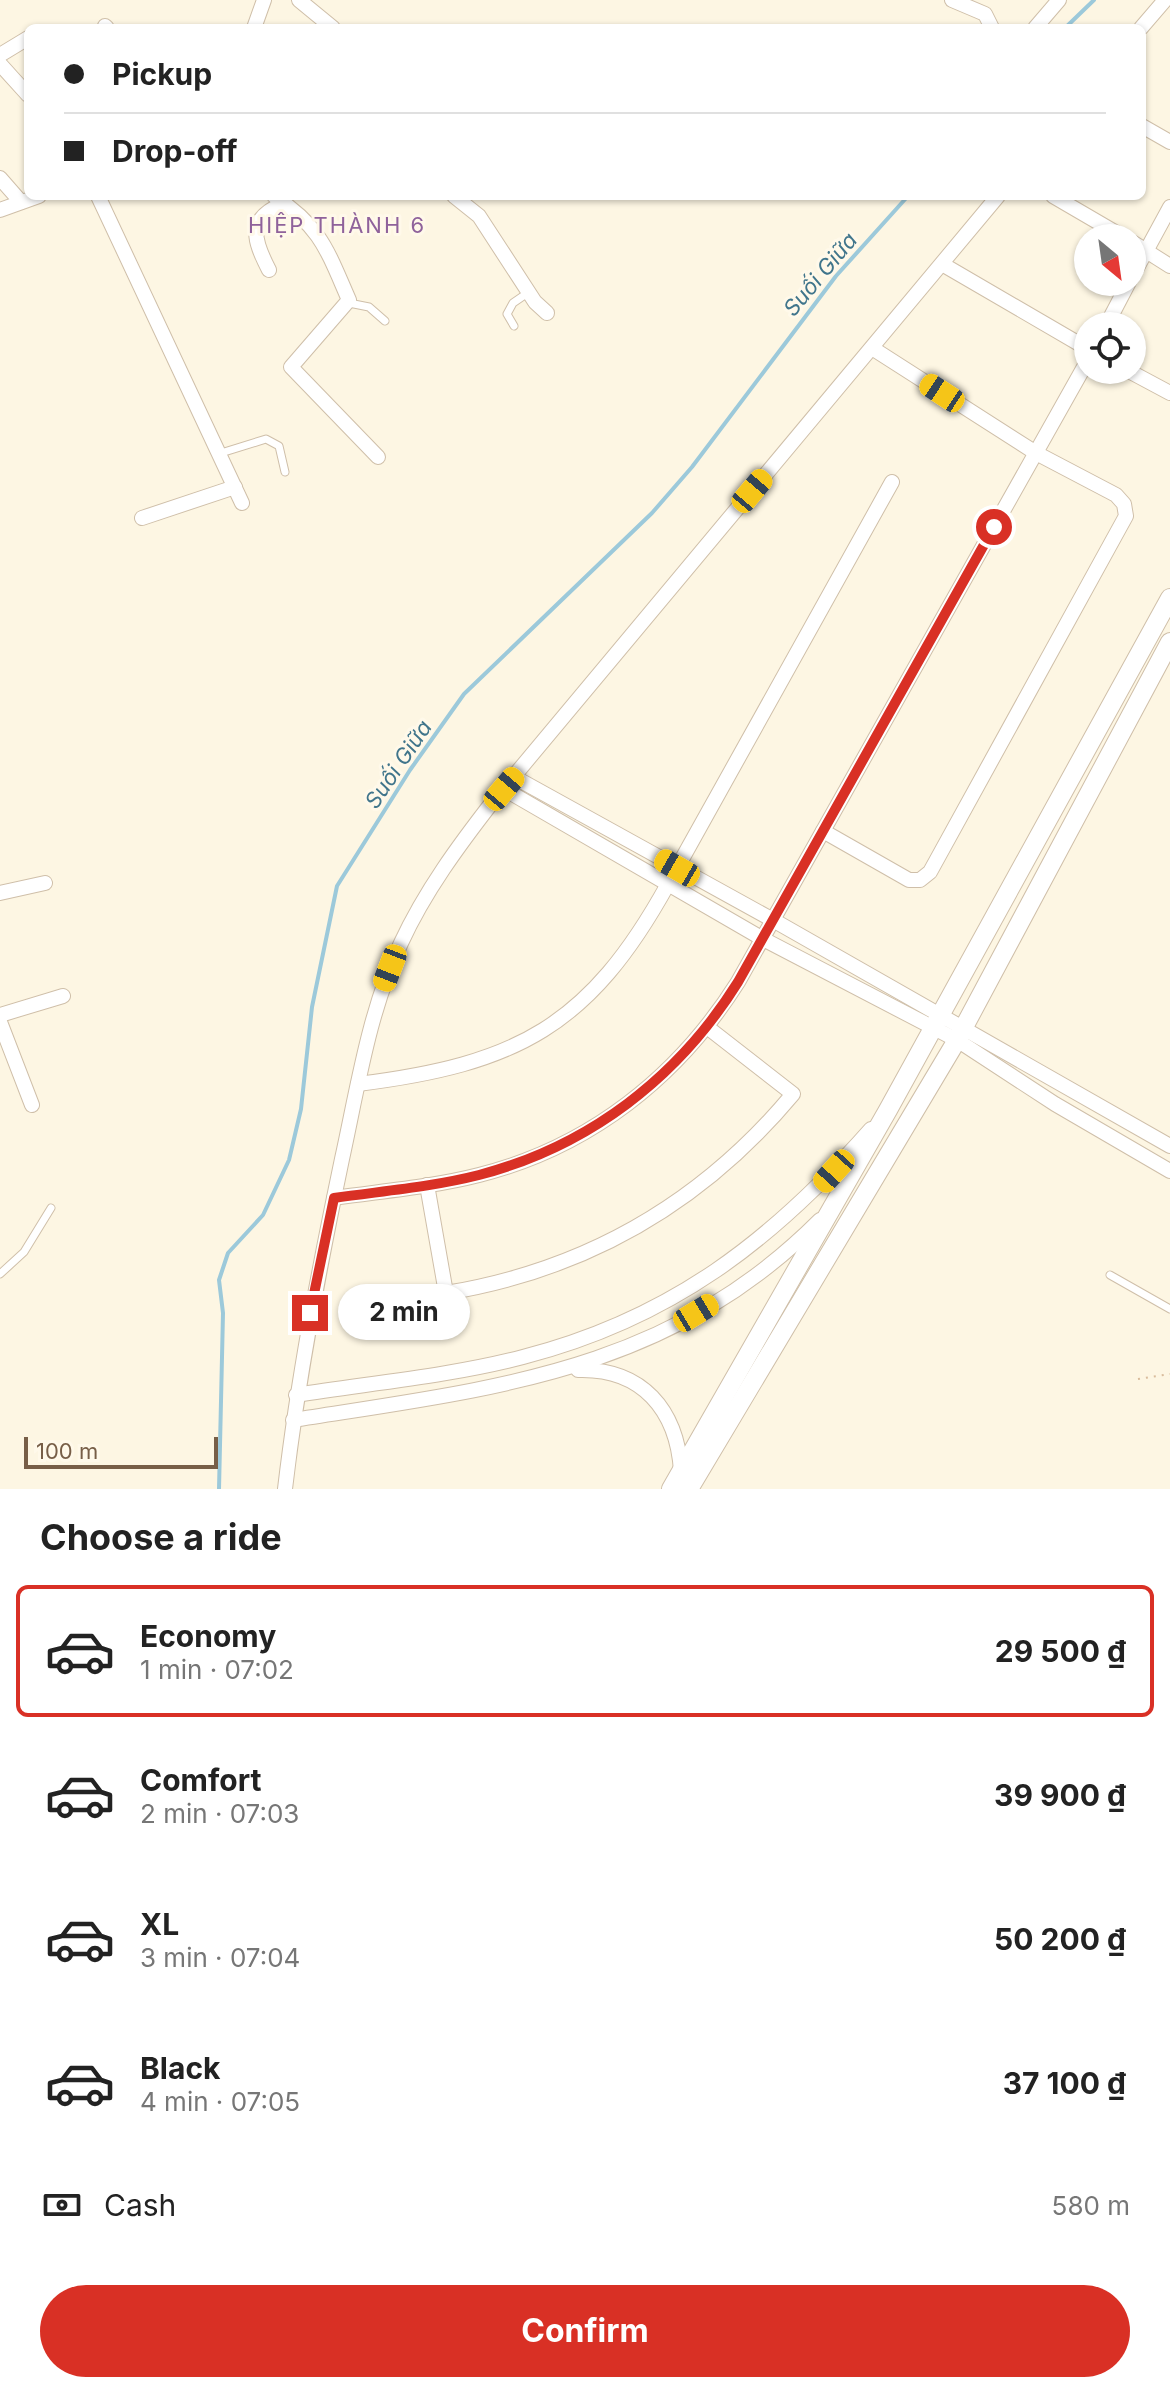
<!DOCTYPE html>
<html lang="en">
<head>
<meta charset="utf-8">
<style>
  :root { --surface:#fff; --page:#f6f6f6; --text:#222; --muted:#767676; --line:#e0e0e0; --accent:#d93025 }
  body { margin:0; font-family:Inter,sans-serif; background:var(--page); color:var(--text); height:100vh; display:flex; flex-direction:column; font-size:30px; white-space:nowrap }
  * { box-sizing:border-box; margin:0 }
  p { font-size:26px; color:var(--muted) }
  .icon { flex:none; width:44px; height:44px; fill:none; stroke:currentColor; stroke-width:2; stroke-linecap:round; stroke-linejoin:round }
  .map { position:relative; height:1489px; overflow:hidden }
  .drawer { display:flex; flex-direction:column; background:var(--surface); flex:1 }
  .drawer>* { flex:none }
  .guide { position:absolute; left:24px; top:24px; width:1122px; height:176px; border-radius:12px; box-shadow:0 2px 6px #0004; display:grid; align-content:center; height:176px; padding:0 40px; background:var(--surface) }
  .needle { width:52px; rotate:151deg }
  .buttons { position:absolute; left:1074px; top:224px; display:grid; gap:16px }
  .buttons a { display:grid; place-items:center; width:72px; height:72px; border-radius:50%; background:var(--surface); box-shadow:0 2px 6px #0004; font-size:40px }
  .scale { position:absolute; left:24px; bottom:20px; width:194px; box-sizing:border-box; padding-left:8px; border:4px solid #775e47; border-top:0; font-size:22px; line-height:28px; white-space:nowrap; color:#775e47; -webkit-text-stroke:6px #fff9ea; paint-order:stroke }
  .end { position:absolute; width:36px; height:36px; margin:-18px; border:10px solid #d93025; background:#fff; box-shadow:0 0 0 4px #fff }
  .from { border-radius:50% }
  .bubble { position:absolute; height:56px; border-radius:28px; background:var(--surface); box-shadow:0 2px 6px #0004; font-size:26px; font-weight:700; line-height:56px; text-align:center }
  .car { position:absolute; width:24px; height:48px; margin:-24px -12px; border-radius:10px; box-shadow:0 0 6px 2px #0007; background:linear-gradient(#f5c518 24%,#345 0 40%,#f5c518 0 76%,#345 0 86%,#f5c518 0) }
  .guide b { display:flex; align-items:center; gap:28px; height:76px; font-size:30px }
  .guide b+b { border-top:2px solid var(--line) }
  .guide i { width:20px; height:20px; background:var(--text) }
  ul { padding:0; list-style:none }
  li { display:flex; align-items:center; gap:24px; height:132px; margin:0 16px 12px; padding:0 24px; border:4px solid transparent; border-radius:12px }
  li div { flex:1 }
  li b { display:block; font-size:30px }
  li em { font-style:normal; font-weight:700 }
  li.current { border-color:var(--accent) }
  li>.icon { width:72px; height:72px; stroke-width:1.5 }
  h2 { padding:0 40px; font-size:36px; line-height:96px }
  .pay { display:flex; align-items:center; gap:20px; height:88px; padding:0 40px; font-size:30px }
  .pay p { margin-inline-start:auto }
  .cta { display:flex; gap:16px; margin-top:auto; padding:16px 40px }
  .cta a { flex:1; height:92px; border-radius:48px; background:var(--accent); color:#fff; font-size:32px; font-weight:700; line-height:92px; text-align:center }
  .map>svg:first-child { display:block }
  .lines { fill:none; stroke-linecap:round; stroke-linejoin:round }
  .stream { stroke:#9cc9da; stroke-width:4 }
  .service-casing { stroke:#cfbfa9; stroke-width:9 }
  .minor-casing { stroke:#cfbfa9; stroke-width:16 }
  .tertiary-casing { stroke:#cfbfa9; stroke-width:20 }
  .path { stroke:#d9bc9c; stroke-width:2; stroke-dasharray:2 6; stroke-linecap:butt }
  .service { stroke:#fff; stroke-width:7 }
  .minor { stroke:#fff; stroke-width:14 }
  .tertiary { stroke:#fff; stroke-width:18 }
  .route { stroke:#d93025; stroke-width:10 }
  .labels { text-anchor:middle; stroke-width:6; stroke-linejoin:round; paint-order:stroke }
  .neighbourhood-label { font-size:22px; letter-spacing:2px; fill:#8f629b; stroke:#fff9ea }
  .water-label { font-size:22px; font-style:italic; fill:#40758b; stroke:#fff9ea }
</style>
</head>
<body>
<div class="map">
<svg width="1170" height="1489" viewBox="0 0 1170 1489">
  <rect width="100%" height="100%" fill="#fdf6e3"/>
  <g class="lines">
    <!-- stream -->
    <g class="stream">
      <polyline points="1065,28 1094,0"/>
      <polyline points="219,1489 223,1313 219,1280 228,1253 263,1215 289,1160 301,1109 312,1007 337,886 410,770 464,694 652,513 692,467 836,276 908,196"/>
    </g>
    <!-- service casing -->
    <g class="service-casing">
      <g id="service">
        <polyline points="349,303 369,307 385,321"/>
        <polyline points="514,326 507,314 513,303 529,292"/>
        <polyline points="221,453 266,439 279,446 285,472"/>
        <polyline points="0,1274 24,1252 51,1208"/>
        <polyline points="1110,1275 1170,1309"/>
      </g>
    </g>
    <!-- minor casing -->
    <g class="minor-casing">
      <g id="minor">
        <polyline points="299,0 333,28"/>
        <polyline points="952,0 985,14 992,28"/>
        <polyline points="105,26 107,28"/>
        <polyline points="254,28 264,0"/>
        <polyline points="1035,28 1059,0"/>
        <polyline points="1141,28 1165,0"/>
        <polyline points="0,55 28,38"/>
        <polyline points="0,64 28,95"/>
        <polyline points="1142,126 1170,142"/>
        <polyline points="0,178 21,202"/>
        <polyline points="98,196 242,503"/>
        <path d="M 274,196 C 321,227 327,250 349,300 L 291,367 L 378,457"/>
        <polyline points="454,196 479,216 535,302 547,313"/>
        <polyline points="1053,196 1125,238"/>
        <polyline points="0,210 39,196"/>
        <polyline points="1132,242 1170,266"/>
        <polyline points="942,264 1088,349"/>
        <path d="M 269,270 C 253,239 246,218 285,203"/>
        <polyline points="1132,277 1170,207"/>
        <polyline points="1106,326 1129,282"/>
        <polyline points="1127,370 1170,393"/>
        <polyline points="142,518 235,487"/>
        <polyline points="514,777 773,920 1170,1146"/>
        <polyline points="504,789 763,939 957,1040 1055,1104 1170,1171"/>
        <polyline points="823,831 909,880 920,880 930,872 1126,516 1124,504 1116,495 1036,453 872,348"/>
        <polyline points="677,868 892,482"/>
        <polyline points="0,893 45,883"/>
        <polyline points="0,1015 63,996"/>
        <polyline points="0,1022 32,1105"/>
        <path d="M 358,1084 C 517,1064 589,1027 668,884"/>
        <path d="M 427,1185 L 446,1293 C 586,1270 702,1203 793,1094 L 707,1027"/>
        <path d="M 334,1198 C 382,1191 432,1187 479,1175 C 590,1147 678,1077 738,982 L 1088,360"/>
        <path d="M 578,1370 C 642,1368 677,1410 681,1471"/>
        <path d="M 296,1395 C 372,1383 450,1376 523,1357 C 671,1319 772,1241 871,1129"/>
        <path d="M 293,1420 C 494,1388 667,1373 820,1220"/>
        <path d="M 285,1489 C 298,1378 319,1269 342,1159 C 358,1086 369,1011 401,943 C 425,891 459,845 494,800 L 998,196"/>
      </g>
    </g>
    <!-- tertiary casing -->
    <g class="tertiary-casing">
      <g id="tertiary">
        <polyline points="671,1489 888,1110 1170,598"/>
        <polyline points="689,1489 957,1040 1170,642"/>
      </g>
    </g>
    <!-- path -->
    <polyline class="path" points="1138,1379 1170,1374"/>
    <!-- service -->
    <use href="#service" class="service"/>
    <!-- minor -->
    <use href="#minor" class="minor"/>
    <!-- tertiary -->
    <use href="#tertiary" class="tertiary"/>
  </g>
  <g class="lines">
    <!-- route -->
    <path class="route" d="M 310,1313 L 334,1198 C 382,1191 432,1187 479,1175 C 589,1146 678,1078 738,982 L 994,527"/>
  </g>
  <g class="labels">
    <!-- neighbourhood labels -->
    <g class="neighbourhood-label">
      <text x="337" y="233">HIỆP THÀNH 6</text>
    </g>
    <!-- water labels -->
    <g class="water-label">
      <text transform="translate(820 274) rotate(-50)" y="8">Suối Giữa</text>
      <text transform="translate(398 764) rotate(-56)" y="8">Suối Giữa</text>
    </g>
  </g>
</svg>
<div class="buttons">
<a><svg class="needle" viewBox="-14 -14 28 28"><path d="M0-13l5 13h-10z" fill="#e53935"/><path d="M0 13l5-13h-10z" fill="#767676"/></svg></a>
<a><svg class="icon" aria-label="locate" viewBox="0 0 24 24"><circle cx="12" cy="12" r="6"/><path d="M12 2v4M12 18v4M2 12h4M18 12h4"/></svg></a>
</div>
<div class="scale">100 m</div>
<i class="end from" style="left:994px;top:527px"></i>
<i class="end" style="left:310px;top:1313px"></i>
<div class="bubble" style="left:338px;top:1284px;width:132px">2 min</div>
<i class="car" style="left:942px;top:393px;rotate:303deg"></i>
<i class="car" style="left:752px;top:491px;rotate:40deg"></i>
<i class="car" style="left:504px;top:789px;rotate:40deg"></i>
<i class="car" style="left:677px;top:868px;rotate:300deg"></i>
<i class="car" style="left:390px;top:968px;rotate:201deg"></i>
<i class="car" style="left:834px;top:1171px;rotate:222deg"></i>
<i class="car" style="left:696px;top:1313px;rotate:59deg"></i>
<div class="guide">
<b><i class="from"></i>Pickup</b>
<b><i></i>Drop-off</b>
</div>
</div>
<section class="drawer">
<h2>Choose a ride</h2>
<ul>
<li class="current"><svg class="icon" aria-label="car" viewBox="0 0 24 24"><path d="M5 17H2v-5l4-1 3-4h7l3 4 3 1v5h-3M9 17h6M6 11h13"/><circle cx="7" cy="17" r="2"/><circle cx="17" cy="17" r="2"/></svg><div><b>Economy</b><p>1 min · 07:02</p></div><em>29 500 ₫</em></li>
<li><svg class="icon" aria-label="car" viewBox="0 0 24 24"><path d="M5 17H2v-5l4-1 3-4h7l3 4 3 1v5h-3M9 17h6M6 11h13"/><circle cx="7" cy="17" r="2"/><circle cx="17" cy="17" r="2"/></svg><div><b>Comfort</b><p>2 min · 07:03</p></div><em>39 900 ₫</em></li>
<li><svg class="icon" aria-label="car" viewBox="0 0 24 24"><path d="M5 17H2v-5l4-1 3-4h7l3 4 3 1v5h-3M9 17h6M6 11h13"/><circle cx="7" cy="17" r="2"/><circle cx="17" cy="17" r="2"/></svg><div><b>XL</b><p>3 min · 07:04</p></div><em>50 200 ₫</em></li>
<li><svg class="icon" aria-label="car" viewBox="0 0 24 24"><path d="M5 17H2v-5l4-1 3-4h7l3 4 3 1v5h-3M9 17h6M6 11h13"/><circle cx="7" cy="17" r="2"/><circle cx="17" cy="17" r="2"/></svg><div><b>Black</b><p>4 min · 07:05</p></div><em>37 100 ₫</em></li>
</ul>
<div class="pay"><svg class="icon" aria-label="cash" viewBox="0 0 24 24"><path d="M3 7h18v10H3z"/><circle cx="12" cy="12" r="2"/></svg>Cash<p>580 m</p></div>
<div class="cta"><a>Confirm</a></div>
</section>
</body>
</html>
